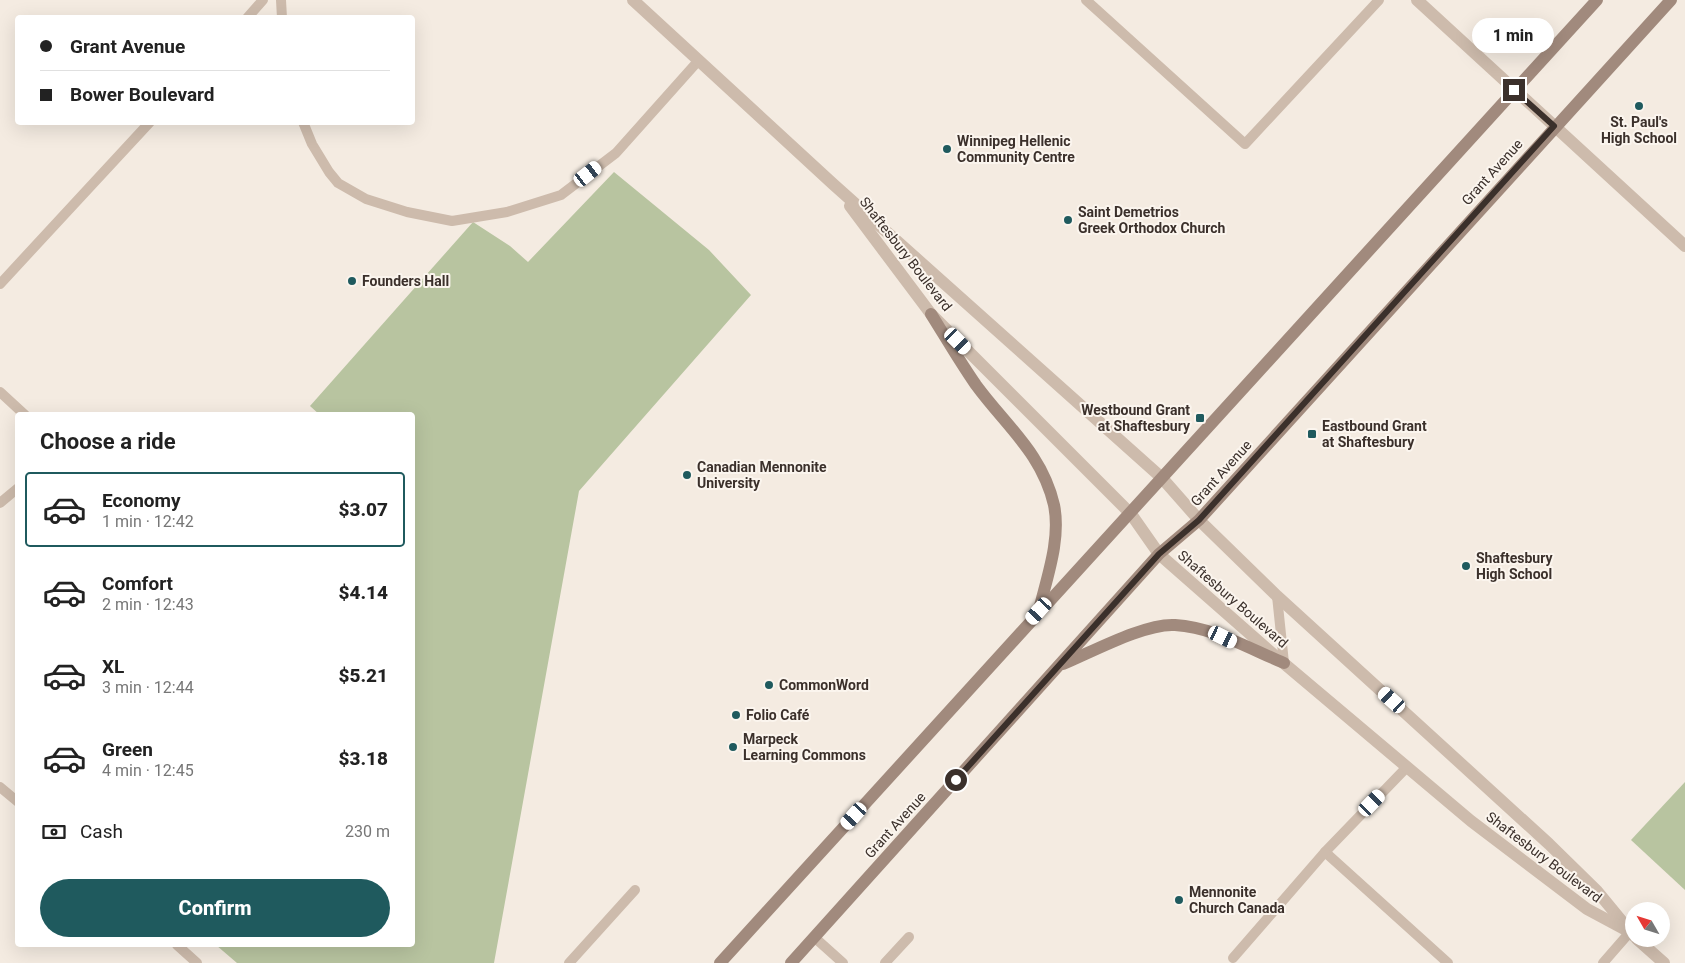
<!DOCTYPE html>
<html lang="en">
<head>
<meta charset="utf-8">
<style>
  :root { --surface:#fff; --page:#f6f6f6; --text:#222; --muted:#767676; --line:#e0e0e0; --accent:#1f5a5e }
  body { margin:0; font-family:Roboto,sans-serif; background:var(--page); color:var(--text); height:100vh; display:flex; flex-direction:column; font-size:19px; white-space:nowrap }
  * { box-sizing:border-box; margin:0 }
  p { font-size:16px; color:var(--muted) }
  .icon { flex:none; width:28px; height:28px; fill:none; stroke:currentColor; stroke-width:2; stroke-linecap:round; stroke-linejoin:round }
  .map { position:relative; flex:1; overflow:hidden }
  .panel { position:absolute; left:15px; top:412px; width:400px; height:535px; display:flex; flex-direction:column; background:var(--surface); border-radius:5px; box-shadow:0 5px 20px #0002 }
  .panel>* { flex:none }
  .guide { position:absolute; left:15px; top:15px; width:400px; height:110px; border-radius:5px; box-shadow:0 5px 20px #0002; display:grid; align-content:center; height:110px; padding:0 25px; background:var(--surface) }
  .needle { width:32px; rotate:309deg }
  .fabs { position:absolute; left:1625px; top:902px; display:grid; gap:10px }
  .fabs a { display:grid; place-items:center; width:45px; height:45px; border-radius:50%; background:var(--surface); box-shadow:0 5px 20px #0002; font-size:25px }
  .end { position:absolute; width:22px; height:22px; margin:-11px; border:6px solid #3b302b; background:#fff; box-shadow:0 0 0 2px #fff }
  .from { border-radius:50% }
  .bubble { position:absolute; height:35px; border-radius:18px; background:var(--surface); box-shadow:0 5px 20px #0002; font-size:16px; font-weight:800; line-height:35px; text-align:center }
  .car { position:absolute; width:15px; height:30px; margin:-15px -8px; border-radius:6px; box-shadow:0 0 4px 1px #0007; background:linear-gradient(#fff 24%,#345 0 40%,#fff 0 76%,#345 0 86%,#fff 0) }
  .guide b { display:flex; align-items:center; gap:18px; height:48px; font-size:19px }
  .guide b+b { border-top:1px solid var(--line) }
  .guide i { width:12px; height:12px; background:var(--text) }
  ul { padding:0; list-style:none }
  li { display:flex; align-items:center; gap:15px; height:75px; margin:0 10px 8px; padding:0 15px; border:2px solid transparent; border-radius:5px }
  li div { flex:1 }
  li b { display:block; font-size:19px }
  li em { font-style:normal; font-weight:800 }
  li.current { border-color:var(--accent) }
  li>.icon { width:45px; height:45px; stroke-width:1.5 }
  h2 { padding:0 25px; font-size:22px; line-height:60px }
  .pay { display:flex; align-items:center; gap:12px; height:55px; padding:0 25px; font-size:19px }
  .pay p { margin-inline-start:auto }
  .action { display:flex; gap:10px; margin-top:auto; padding:10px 25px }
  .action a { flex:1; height:58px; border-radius:30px; background:var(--accent); color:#fff; font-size:20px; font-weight:800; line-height:58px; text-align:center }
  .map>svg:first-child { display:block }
  .green { fill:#b8c4a0 }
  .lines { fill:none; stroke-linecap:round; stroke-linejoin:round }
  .service { stroke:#cdbbac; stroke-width:10 }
  .minor { stroke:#cdbbac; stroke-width:12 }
  .tertiary { stroke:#cdbbac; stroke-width:12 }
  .secondary { stroke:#a18a7d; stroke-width:12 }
  .route { stroke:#3b302b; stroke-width:6 }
  .poi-dot { fill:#1f5a5e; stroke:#fbf5ee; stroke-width:2 }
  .labels { text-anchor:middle; stroke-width:4; stroke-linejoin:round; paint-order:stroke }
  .poi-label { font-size:14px; font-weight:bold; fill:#3b302b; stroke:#fbf5ee; text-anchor:start }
  .street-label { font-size:14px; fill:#3b302b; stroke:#fbf5ee }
</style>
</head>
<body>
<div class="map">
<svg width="1685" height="963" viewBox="0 0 1685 963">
  <rect width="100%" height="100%" fill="#f4ebe1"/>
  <!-- green -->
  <g class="green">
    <polygon points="614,172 709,250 751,295 579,491 494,963 237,963 216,945 412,945 412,415 320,415 310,406 473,222 510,246 528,262"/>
    <polygon points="1685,782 1685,890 1631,840"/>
  </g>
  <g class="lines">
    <!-- service -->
    <g class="service">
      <polyline points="281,0 282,18"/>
      <polyline points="1086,0 1245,144 1379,0"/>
      <polyline points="247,18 263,0"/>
      <polyline points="303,122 312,144 329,172 338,183 366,199 407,212 452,221 507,212 561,195 616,153 699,60"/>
      <polyline points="0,284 150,122"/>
      <polyline points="0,392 25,415"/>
      <polyline points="0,503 18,488"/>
      <polyline points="1277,596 1284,663"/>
      <polyline points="1407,767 1325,852 1448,963"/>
      <polyline points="0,787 18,802"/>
      <polyline points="814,937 843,963"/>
      <polyline points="177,945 197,963"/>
      <polyline points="1233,958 1325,852"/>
      <polyline points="569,963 635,890"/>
      <polyline points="885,963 909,937"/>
      <polyline points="1603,963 1630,932"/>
    </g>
    <!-- minor -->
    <polyline class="minor" points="1417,0 1685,246"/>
    <!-- tertiary -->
    <g class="tertiary">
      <polyline points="633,0 833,184 1162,478 1199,520 1277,596 1549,844 1597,891 1634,936"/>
      <polyline points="850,206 931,314 1131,514 1159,554 1274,655 1471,821 1587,909 1628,931"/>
      <polyline points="1637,939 1664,963"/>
    </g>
    <!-- secondary -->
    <g class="secondary">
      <path d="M 931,314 C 946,338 960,362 976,385 C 1006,426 1042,453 1054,505 C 1061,539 1047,577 1039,610"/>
      <path d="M 1063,664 C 1092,652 1145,623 1175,625 C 1213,627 1250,649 1284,663"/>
      <polyline points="720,963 1597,0"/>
      <polyline points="791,963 1159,554 1199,520 1671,0"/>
    </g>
  </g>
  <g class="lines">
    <!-- route -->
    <polyline class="route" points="956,780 1159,554 1199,520 1554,126 1514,90"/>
  </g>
  <!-- markers -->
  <g class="poi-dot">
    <circle cx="1639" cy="106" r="5"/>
    <circle cx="947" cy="149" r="5"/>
    <circle cx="1068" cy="220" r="5"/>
    <circle cx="352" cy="281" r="5"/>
    <rect x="1195" y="413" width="10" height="10" rx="2.5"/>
    <rect x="1307" y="429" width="10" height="10" rx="2.5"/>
    <circle cx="687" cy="475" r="5"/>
    <circle cx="1466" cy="566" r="5"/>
    <circle cx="769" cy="685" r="5"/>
    <circle cx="736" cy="715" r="5"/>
    <circle cx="733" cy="747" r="5"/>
    <circle cx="1179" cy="900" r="5"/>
  </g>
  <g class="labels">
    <!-- poi labels -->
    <g class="poi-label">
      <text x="1639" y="127" text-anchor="middle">St. Paul's<tspan x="1639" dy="16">High School</tspan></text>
      <text x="957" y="146">Winnipeg Hellenic<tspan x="957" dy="16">Community Centre</tspan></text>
      <text x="1078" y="217">Saint Demetrios<tspan x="1078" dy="16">Greek Orthodox Church</tspan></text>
      <text x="362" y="286">Founders Hall</text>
      <text x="1190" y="415" text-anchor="end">Westbound Grant<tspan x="1190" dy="16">at Shaftesbury</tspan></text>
      <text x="1322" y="431">Eastbound Grant<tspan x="1322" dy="16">at Shaftesbury</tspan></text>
      <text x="697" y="472">Canadian Mennonite<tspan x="697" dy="16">University</tspan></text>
      <text x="1476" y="563">Shaftesbury<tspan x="1476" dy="16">High School</tspan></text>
      <text x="779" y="690">CommonWord</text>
      <text x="746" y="720">Folio Café</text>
      <text x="743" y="744">Marpeck<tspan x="743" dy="16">Learning Commons</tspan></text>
      <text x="1189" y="897">Mennonite<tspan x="1189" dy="16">Church Canada</tspan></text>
    </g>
    <!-- street labels -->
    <g class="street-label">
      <text transform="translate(1492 172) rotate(-48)" y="5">Grant Avenue</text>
      <text transform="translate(906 254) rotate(52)" y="5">Shaftesbury Boulevard</text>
      <text transform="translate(1221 473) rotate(-48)" y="5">Grant Avenue</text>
      <text transform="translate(1233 599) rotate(41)" y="5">Shaftesbury Boulevard</text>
      <text transform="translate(895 825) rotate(-48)" y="5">Grant Avenue</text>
      <text transform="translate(1544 857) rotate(37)" y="5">Shaftesbury Boulevard</text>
    </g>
  </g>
</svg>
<div class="fabs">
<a><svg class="needle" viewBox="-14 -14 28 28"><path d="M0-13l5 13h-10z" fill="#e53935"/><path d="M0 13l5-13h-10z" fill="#767676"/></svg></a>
</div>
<i class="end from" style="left:956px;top:780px"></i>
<i class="end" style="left:1514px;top:90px"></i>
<div class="bubble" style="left:1472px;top:18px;width:82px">1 min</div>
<i class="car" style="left:588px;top:174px;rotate:52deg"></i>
<i class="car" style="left:958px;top:341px;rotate:135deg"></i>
<i class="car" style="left:1039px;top:611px;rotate:222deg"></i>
<i class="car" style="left:1223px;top:637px;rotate:116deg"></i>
<i class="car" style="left:1392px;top:700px;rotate:312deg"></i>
<i class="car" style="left:1372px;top:803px;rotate:44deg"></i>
<i class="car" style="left:854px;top:816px;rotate:222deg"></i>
<div class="guide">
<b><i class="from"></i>Grant Avenue</b>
<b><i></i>Bower Boulevard</b>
</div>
<section class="panel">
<h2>Choose a ride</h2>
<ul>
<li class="current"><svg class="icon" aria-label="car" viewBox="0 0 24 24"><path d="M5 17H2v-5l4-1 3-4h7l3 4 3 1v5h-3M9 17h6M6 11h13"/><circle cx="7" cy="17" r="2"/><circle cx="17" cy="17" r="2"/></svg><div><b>Economy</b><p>1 min · 12:42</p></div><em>$3.07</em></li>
<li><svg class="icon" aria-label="car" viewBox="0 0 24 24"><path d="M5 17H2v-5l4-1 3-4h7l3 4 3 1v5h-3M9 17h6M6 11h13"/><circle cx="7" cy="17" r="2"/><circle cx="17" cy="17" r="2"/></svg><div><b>Comfort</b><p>2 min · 12:43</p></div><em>$4.14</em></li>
<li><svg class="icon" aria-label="car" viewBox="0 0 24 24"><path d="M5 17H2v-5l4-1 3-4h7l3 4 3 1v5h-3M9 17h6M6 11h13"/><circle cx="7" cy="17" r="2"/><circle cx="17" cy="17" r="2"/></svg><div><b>XL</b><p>3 min · 12:44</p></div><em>$5.21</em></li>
<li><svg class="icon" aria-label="car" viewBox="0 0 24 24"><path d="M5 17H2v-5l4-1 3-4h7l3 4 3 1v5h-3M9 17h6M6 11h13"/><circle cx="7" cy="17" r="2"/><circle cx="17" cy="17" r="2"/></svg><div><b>Green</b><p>4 min · 12:45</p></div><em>$3.18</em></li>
</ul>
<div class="pay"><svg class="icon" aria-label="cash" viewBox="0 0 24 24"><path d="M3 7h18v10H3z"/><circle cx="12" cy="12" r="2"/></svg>Cash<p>230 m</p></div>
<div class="action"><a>Confirm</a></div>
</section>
</div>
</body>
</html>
